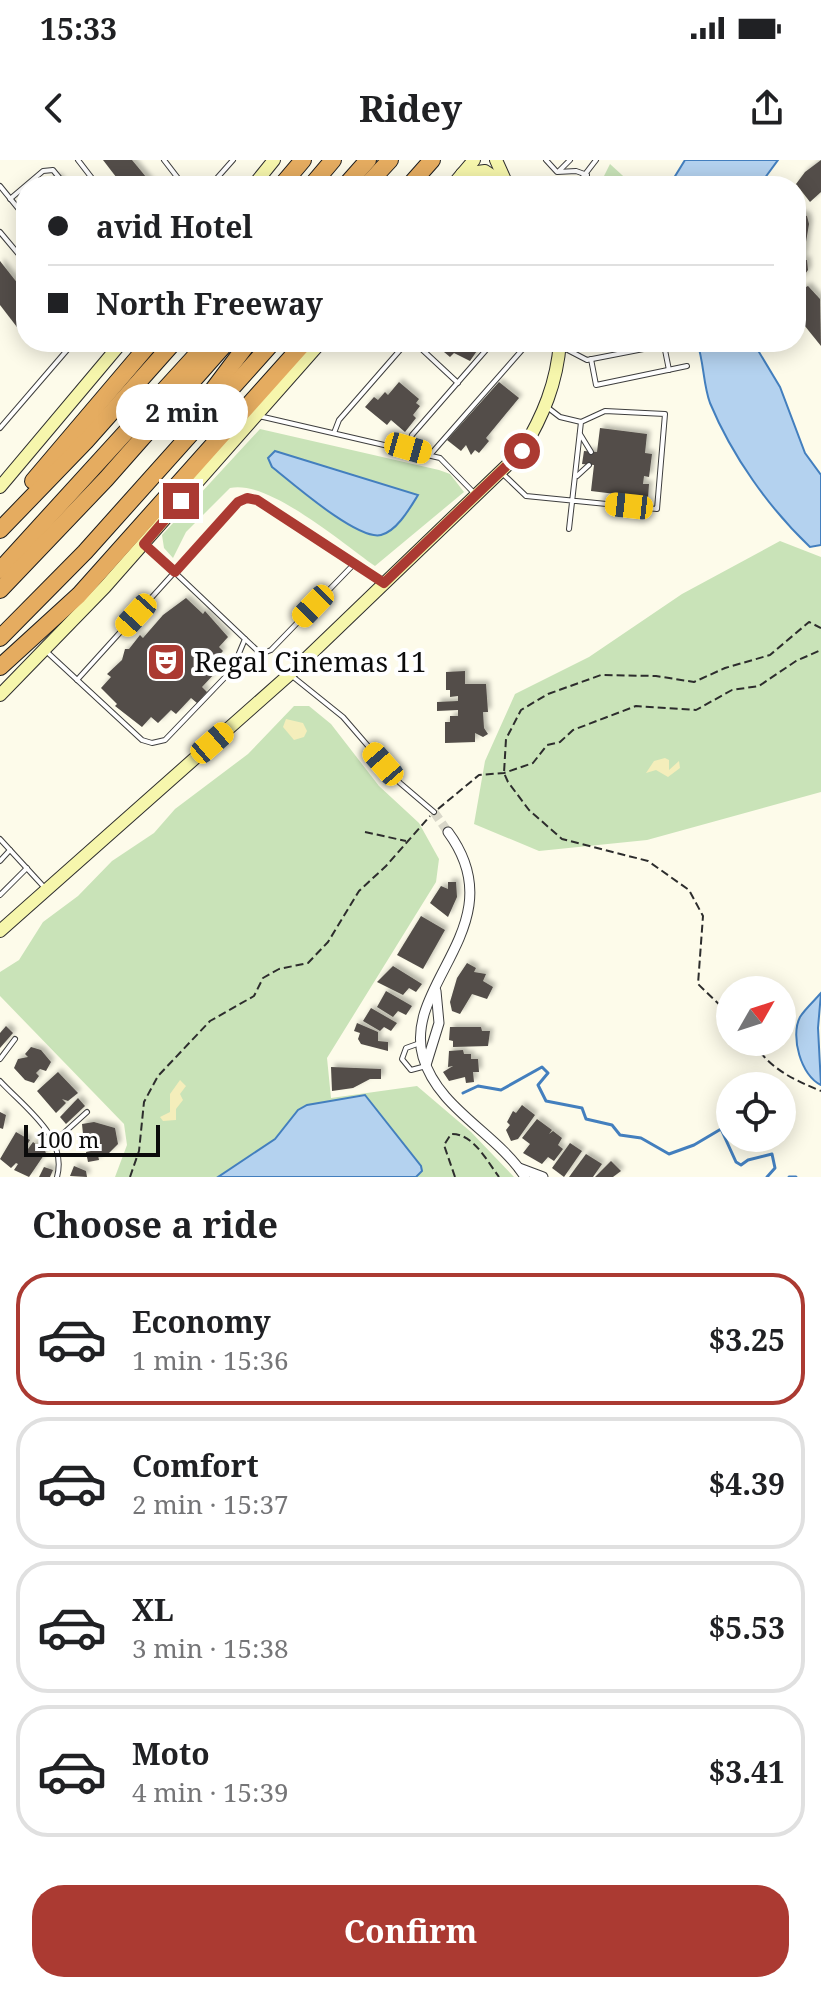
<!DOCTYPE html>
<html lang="en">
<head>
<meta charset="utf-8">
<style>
  :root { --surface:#fff; --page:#f6f6f6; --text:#202124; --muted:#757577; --line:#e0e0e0; --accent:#ab3a32 }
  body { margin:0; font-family:"Noto Serif",serif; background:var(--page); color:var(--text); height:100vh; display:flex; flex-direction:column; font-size:30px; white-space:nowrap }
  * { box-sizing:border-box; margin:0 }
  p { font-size:26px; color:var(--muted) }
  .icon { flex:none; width:44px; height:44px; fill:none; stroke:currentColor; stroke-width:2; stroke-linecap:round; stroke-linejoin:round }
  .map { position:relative; height:1017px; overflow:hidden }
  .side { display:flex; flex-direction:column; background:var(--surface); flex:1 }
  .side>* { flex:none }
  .banner { position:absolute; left:16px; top:16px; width:790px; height:176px; border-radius:32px; box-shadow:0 4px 20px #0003; display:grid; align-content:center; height:176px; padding:0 32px; background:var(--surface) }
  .needle { width:52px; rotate:51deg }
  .buttons { position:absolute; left:716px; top:816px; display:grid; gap:16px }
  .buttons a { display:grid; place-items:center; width:80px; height:80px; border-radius:50%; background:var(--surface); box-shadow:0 4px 20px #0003; font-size:40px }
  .scale { position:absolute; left:24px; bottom:20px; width:136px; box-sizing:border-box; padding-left:8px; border:4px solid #0b0b0b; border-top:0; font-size:22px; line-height:28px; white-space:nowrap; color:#0b0b0b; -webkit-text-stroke:6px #fff; paint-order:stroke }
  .end { position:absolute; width:36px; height:36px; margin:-18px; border:10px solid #ab3a32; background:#fff; box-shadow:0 0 0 4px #fff }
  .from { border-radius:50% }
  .bubble { position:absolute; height:56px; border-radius:28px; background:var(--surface); box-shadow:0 4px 20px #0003; font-size:26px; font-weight:700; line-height:56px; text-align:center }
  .car { position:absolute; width:24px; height:48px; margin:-24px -12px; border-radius:10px; box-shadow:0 0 6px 2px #0007; background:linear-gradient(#f5c518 24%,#345 0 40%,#f5c518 0 76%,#345 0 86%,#f5c518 0) }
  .banner b { display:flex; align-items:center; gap:28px; height:76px; font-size:30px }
  .banner b+b { border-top:2px solid var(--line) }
  .banner i { width:20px; height:20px; background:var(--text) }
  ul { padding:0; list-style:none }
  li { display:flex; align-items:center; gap:24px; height:132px; margin:0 16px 12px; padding:0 16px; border:4px solid var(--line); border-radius:32px }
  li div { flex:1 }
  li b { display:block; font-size:30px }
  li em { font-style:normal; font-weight:700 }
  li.selected { border-color:var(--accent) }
  li>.icon { width:72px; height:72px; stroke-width:1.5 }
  h2 { padding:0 32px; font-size:36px; line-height:96px }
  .primary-button { display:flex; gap:16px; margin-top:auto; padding:16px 32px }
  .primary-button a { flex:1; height:92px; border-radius:32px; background:var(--accent); color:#fff; font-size:32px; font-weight:700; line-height:92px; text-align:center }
  .status { display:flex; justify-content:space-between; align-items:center; height:56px; padding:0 40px; background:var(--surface); direction:ltr }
  .status svg { height:22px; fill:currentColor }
  header { display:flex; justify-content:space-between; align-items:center; height:104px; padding:0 32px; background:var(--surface); font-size:36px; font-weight:700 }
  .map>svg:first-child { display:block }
  .green { fill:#c9e3b8 }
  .sand { fill:#f4eebb }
  .water { fill:#b4d2ef; stroke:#437fbe; stroke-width:2 }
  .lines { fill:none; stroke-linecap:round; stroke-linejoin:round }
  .stream { stroke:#437fbe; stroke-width:3 }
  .building { fill:#524d48; filter:url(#shadow) }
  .street-tunnel { stroke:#d9d7c9; stroke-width:9; stroke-dasharray:9 4.5; stroke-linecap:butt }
  .lane-casing { stroke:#3e3e3e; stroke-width:6 }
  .street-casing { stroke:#3e3e3e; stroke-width:11 }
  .secondary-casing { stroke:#2d2d2d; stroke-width:14 }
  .highway-casing { stroke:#1c1c1c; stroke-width:18 }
  .path { stroke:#2d2d2d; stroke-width:2; stroke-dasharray:8 4; stroke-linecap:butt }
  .lane { stroke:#fff; stroke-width:4 }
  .street { stroke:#fff; stroke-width:9 }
  .secondary { stroke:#f6f6ac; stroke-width:12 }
  .highway { stroke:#e5ac60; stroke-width:16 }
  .route { stroke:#ab3a32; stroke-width:10 }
  .labels { text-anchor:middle; stroke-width:8; stroke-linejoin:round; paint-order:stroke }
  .poi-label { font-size:28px; fill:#0b0b0b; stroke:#fff; text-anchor:start }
</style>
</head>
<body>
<div class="status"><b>15:33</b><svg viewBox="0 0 49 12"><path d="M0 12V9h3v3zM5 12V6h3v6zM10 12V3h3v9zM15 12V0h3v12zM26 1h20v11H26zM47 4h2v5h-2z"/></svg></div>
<header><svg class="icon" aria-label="back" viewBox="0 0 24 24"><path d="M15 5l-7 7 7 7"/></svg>Ridey<svg class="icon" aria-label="share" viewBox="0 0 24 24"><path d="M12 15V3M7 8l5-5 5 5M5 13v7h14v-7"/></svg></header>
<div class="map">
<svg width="821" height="1017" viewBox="0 0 821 1017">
  <defs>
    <filter id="shadow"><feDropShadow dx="3.5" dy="-3.5" stdDeviation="2" flood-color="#0004"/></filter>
  </defs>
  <rect width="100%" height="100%" fill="#fdfbea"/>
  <!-- green -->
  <g class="green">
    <polygon points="610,4 634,26 599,26"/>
    <path d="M 260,269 L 439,310 L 450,314 L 464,332 L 375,406 C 343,384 268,319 230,328 L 186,372 L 173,398 L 164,388 L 162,375 Z"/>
    <polygon points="780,381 821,397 821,632 647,680 539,691 474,664 485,601 515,534 589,497 682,434"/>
    <polygon points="294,546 309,546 331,564 379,626 419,663 439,699 436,722 327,898 331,938 417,926 471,972 514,1017 115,1017 127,985 124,964 0,836 0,812 19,800 43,762 78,736 112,701 154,673 175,649 248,594"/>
  </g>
  <!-- sand -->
  <g class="sand">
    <polygon points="286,559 303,563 307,571 304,577 294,580 283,567"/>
    <polygon points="665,598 669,600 669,610 679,601 680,608 668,617 656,610 646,613 654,601"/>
    <polygon points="180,920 186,926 180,934 183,940 176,949 176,960 163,961 160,957 170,952 170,934"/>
  </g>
  <!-- water -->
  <g class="water">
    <polygon points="685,0 778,0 759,26 669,26"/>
    <path d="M 697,182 L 753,182 L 780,227 L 805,293 L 821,315 L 821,385 L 810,387 C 769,348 732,296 710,243 C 703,224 704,202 697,182 Z"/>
    <path d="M 275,291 L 418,335 C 410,348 397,371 381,375 C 358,381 291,322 272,307 L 268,298 Z"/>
    <path d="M 821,833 L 818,868 L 821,925 C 801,916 790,876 800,857 C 805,849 815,840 821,833 Z"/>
    <polygon points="365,935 421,1006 422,1011 416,1017 218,1017 275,979 298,950 307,945"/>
  </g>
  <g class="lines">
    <!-- stream -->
    <g class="stream">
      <polyline points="463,933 478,926 501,930 542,907 548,913 538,925 546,941 582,948 586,959 612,965 620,975 641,978 669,994 694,985 721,969 736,1002 741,1005 748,1000 772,994 775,1008 767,1017"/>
      <polyline points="789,1017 796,1017"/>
    </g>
  </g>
  <!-- building -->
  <g class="building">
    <polygon points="103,0 132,0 151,23 123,26"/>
    <polygon points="821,0 821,32 810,42 796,24 805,12"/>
    <polygon points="57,16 65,26 44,26"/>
    <polygon points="796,52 807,56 809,64 803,100 807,100 808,110 800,121 796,121"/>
    <polygon points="0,101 26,134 26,166 20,171 0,145"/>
    <polygon points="808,126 820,139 821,186 796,155 796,132"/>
    <polygon points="432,182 483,182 470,201 454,193 450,197"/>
    <polygon points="399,222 419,239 416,243 420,246 413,255 416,258 405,272 391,260 387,265 365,247 374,237 378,240 385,232 388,235"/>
    <polygon points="499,222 519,238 486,278 489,281 479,293 475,290 471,295 466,285 461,291 447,280"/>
    <polygon points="600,268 647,274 645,293 652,294 649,317 644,316 643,324 649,324 648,338 591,331 594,305 582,304 584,291 597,292"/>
    <polygon points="186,438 203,454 205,451 228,477 219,487 223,491 209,506 216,512 202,527 207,532 197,543 191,538 176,554 171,550 158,563 151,557 142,567 115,546 117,544 101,528 111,517 107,514 122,500 125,489 129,489 140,475 143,478 163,455"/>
    <polygon points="465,511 465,524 486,524 488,552 483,552 484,568 488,574 483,577 475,573 475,582 445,583 445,562 450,562 450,556 458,556 458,550 437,551 437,542 458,541 458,536 450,537 450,530 446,530 446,512"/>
    <polygon points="448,722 456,722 457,737 448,757 430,743 441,726 448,729"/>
    <polygon points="421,756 445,770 423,809 397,795"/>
    <polygon points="467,803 476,808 474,812 486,814 483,821 493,827 487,839 472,834 460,854 452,851 450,842 457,818"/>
    <polygon points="393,806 422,824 416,832 409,828 403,835 377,822"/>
    <polygon points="386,831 412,846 406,855 398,851 393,857 377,847"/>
    <polygon points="371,848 397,863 391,871 384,867 380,871 363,861"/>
    <polygon points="357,863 378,872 378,881 388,882 388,891 361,884 358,879 360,873 354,871"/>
    <polygon points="6,866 13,873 0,888 0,873"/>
    <polygon points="450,867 481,867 482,871 490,871 488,886 453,887 453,881 449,880"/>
    <polygon points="31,887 41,890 51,902 46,911 40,909 36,913 39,916 34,923 25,920 14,908 18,899 28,897 25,894"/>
    <polygon points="463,890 464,894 471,894 471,899 478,899 479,912 473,912 474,922 466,923 465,917 449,921 443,912 453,906 448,907 449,891"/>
    <polygon points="331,907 381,909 381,919 370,919 353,928 332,931"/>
    <polygon points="58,912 78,933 68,941 62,939 66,943 56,953 37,931"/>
    <polygon points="78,938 85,946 66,964 60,957"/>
    <polygon points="522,945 535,955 518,979 511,981 506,970 510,965 507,962 513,951 516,953"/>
    <polygon points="0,952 6,955 3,969 0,968"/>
    <polygon points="537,959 552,970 549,974 553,971 562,978 558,985 563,989 554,1001 548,997 542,1004 523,993 530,984 522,978"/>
    <polygon points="94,962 115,968 118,984 109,993 98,995 99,1000 88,1002 86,992 91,991 87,988 85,978 90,977 89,973 83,974 82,964"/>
    <polygon points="16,972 30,980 26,987 28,989 33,982 46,992 29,1017 14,1010 18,1004 16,1003 11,1008 0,999"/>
    <polygon points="570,983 582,991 564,1017 552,1008"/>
    <polygon points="586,994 602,1004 593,1017 569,1017"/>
    <polygon points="611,1001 621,1011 613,1017 595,1017"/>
    <polygon points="74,1006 86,1011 87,1017 70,1016"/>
    <polygon points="44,1007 53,1010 50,1017 39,1017"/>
  </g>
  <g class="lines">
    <!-- street-tunnel -->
    <polyline class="street-tunnel" points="434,652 448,672"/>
    <!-- lane casing -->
    <g class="lane-casing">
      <g id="lane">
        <polyline points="78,0 98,26"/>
        <polyline points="164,0 184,26"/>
        <polyline points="546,0 557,12 576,11 587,15"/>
        <polyline points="559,11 570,0"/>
        <polyline points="0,26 26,58"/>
        <polyline points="210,26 233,0"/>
        <polyline points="576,26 596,0"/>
        <polyline points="10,39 43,11 53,10 66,26"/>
        <polyline points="0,72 26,103"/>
        <polyline points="414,182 458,223"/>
        <polyline points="664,185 669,210"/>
        <polyline points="562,187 587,200 664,185 663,182"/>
        <polyline points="591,199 596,225 687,206"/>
        <polyline points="547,247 560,257 581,262"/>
        <polyline points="259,256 440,298 474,333"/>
        <polyline points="0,268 74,182"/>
        <polyline points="334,273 339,260 407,182"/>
        <polyline points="580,274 591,292"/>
        <polyline points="408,288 412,275 493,182"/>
        <polyline points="430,295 522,190 524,182"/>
        <polyline points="502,313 526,336 657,349 665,254 605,251 581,262 569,369"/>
        <polyline points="577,316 589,305"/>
        <polyline points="245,479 261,494 271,490 355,403"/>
        <polyline points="47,492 142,580 152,583 165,580 232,510 245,479 147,386"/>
        <polyline points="292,516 343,557 400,623 434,652"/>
        <polyline points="77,520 238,342 247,338 257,340 382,422"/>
        <polyline points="0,679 44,727"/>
        <polyline points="0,701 10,690"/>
        <polyline points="0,735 27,708"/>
        <polyline points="420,883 406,888 402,899 411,910 426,906"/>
        <polyline points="0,899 15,879"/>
        <path d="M 0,921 C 25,948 68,977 57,1017"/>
        <polyline points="55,981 87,952"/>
      </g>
    </g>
    <!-- street casing -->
    <g class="street-casing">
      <g id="street">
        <path d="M 448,672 C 516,764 402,824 423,897 C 438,949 497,973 525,1017"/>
        <polyline points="426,905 439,863 436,831"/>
        <polyline points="519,1008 543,1017"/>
      </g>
    </g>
    <!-- secondary casing -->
    <g class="secondary-casing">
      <g id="secondary">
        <polyline points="496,0 505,20"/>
        <polyline points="462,14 485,11 508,26"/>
        <polyline points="253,26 274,0"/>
        <polyline points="452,26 474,0"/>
        <polyline points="0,327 122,182"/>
        <polyline points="0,535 105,427 321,182"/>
        <path d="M 0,771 L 290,514 L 522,291 C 543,256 557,223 560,182"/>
      </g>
    </g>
    <!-- highway casing -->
    <g class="highway-casing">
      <g id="highway">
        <polyline points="281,26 303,0"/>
        <polyline points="311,26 333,0"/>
        <polyline points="345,26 368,0"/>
        <polyline points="366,26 390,0"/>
        <polyline points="409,26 432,0"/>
        <polyline points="192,268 200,247 249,182"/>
        <polyline points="33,321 151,182"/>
        <polyline points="0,370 86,281 174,182"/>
        <polyline points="0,410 208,182"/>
        <polyline points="0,430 106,319 227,182"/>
        <polyline points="0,478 85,392 273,182"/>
        <polyline points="0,507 79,435 305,182"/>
      </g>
    </g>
    <!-- path -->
    <g class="path">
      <polyline points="438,649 479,615 504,613 533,603 547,585 560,582 573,570 636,546 696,550 732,530 759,526 796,501 821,490"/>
      <polyline points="365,672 406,681"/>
      <polyline points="730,855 698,824 703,756 689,730 648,701 562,679 529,650 508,622 504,613 506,579 521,550 548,534 601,515 656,516 694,522 725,508 770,495 809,462 821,468"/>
      <path d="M 753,882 C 770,909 792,919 821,931"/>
      <polyline points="130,1017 139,991 144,942 158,916 210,861 254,836 263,818 279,809 308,803 328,782 359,731 386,706 430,656"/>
      <path d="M 455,1017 L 444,985 L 451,974 C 473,973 487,1001 499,1017"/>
    </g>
    <!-- lane -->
    <use href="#lane" class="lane"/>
    <!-- street -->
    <use href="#street" class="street"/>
    <!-- secondary -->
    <use href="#secondary" class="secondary"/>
    <!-- highway -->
    <use href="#highway" class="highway"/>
  </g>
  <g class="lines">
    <!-- route -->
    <polyline class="route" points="181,341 144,384 175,412 238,342 247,338 257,340 384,423 522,291"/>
  </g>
  <!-- icons -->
  <defs>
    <g id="theatre-square" transform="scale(2)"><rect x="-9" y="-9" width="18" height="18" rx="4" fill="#ab3a32" stroke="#fff"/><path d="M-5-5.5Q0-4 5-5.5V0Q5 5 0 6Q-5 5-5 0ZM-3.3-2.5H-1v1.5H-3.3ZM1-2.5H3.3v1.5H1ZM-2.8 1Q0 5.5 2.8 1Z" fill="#fff"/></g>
  </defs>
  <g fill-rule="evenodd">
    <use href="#theatre-square" x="166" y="502"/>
  </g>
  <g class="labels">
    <!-- poi labels -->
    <g class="poi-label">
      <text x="194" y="512">Regal Cinemas 11</text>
    </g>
  </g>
</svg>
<div class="buttons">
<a><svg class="needle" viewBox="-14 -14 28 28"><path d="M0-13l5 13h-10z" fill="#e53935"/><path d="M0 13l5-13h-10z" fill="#757577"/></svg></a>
<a><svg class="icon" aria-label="locate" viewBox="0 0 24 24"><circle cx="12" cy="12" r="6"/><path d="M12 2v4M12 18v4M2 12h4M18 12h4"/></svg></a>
</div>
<div class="scale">100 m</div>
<i class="end from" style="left:522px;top:291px"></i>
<i class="end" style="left:181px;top:341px"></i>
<div class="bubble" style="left:116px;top:224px;width:132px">2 min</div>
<i class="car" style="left:408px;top:288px;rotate:106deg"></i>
<i class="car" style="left:629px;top:346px;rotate:276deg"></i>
<i class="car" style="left:313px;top:446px;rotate:224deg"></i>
<i class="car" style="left:136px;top:455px;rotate:222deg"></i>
<i class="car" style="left:212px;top:583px;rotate:49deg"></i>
<i class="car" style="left:383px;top:604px;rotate:319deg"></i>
<div class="banner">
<b><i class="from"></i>avid Hotel</b>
<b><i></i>North Freeway</b>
</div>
</div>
<section class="side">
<h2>Choose a ride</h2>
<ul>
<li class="selected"><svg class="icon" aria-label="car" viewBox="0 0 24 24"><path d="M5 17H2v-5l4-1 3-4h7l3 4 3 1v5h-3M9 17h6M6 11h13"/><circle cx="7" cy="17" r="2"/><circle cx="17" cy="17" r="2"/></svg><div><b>Economy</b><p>1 min · 15:36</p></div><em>$3.25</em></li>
<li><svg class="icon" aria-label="car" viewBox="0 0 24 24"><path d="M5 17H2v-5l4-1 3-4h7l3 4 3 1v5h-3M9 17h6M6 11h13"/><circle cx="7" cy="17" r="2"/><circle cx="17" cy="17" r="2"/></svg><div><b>Comfort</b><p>2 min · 15:37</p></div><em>$4.39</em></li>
<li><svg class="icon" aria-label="car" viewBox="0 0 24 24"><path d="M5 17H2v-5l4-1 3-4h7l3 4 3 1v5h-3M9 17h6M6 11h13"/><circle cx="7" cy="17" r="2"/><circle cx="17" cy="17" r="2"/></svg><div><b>XL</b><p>3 min · 15:38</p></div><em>$5.53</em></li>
<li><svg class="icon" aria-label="car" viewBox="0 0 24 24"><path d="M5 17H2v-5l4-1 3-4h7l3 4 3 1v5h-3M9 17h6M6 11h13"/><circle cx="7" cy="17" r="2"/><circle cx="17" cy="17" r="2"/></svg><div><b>Moto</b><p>4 min · 15:39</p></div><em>$3.41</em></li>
</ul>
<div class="primary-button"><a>Confirm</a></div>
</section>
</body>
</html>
